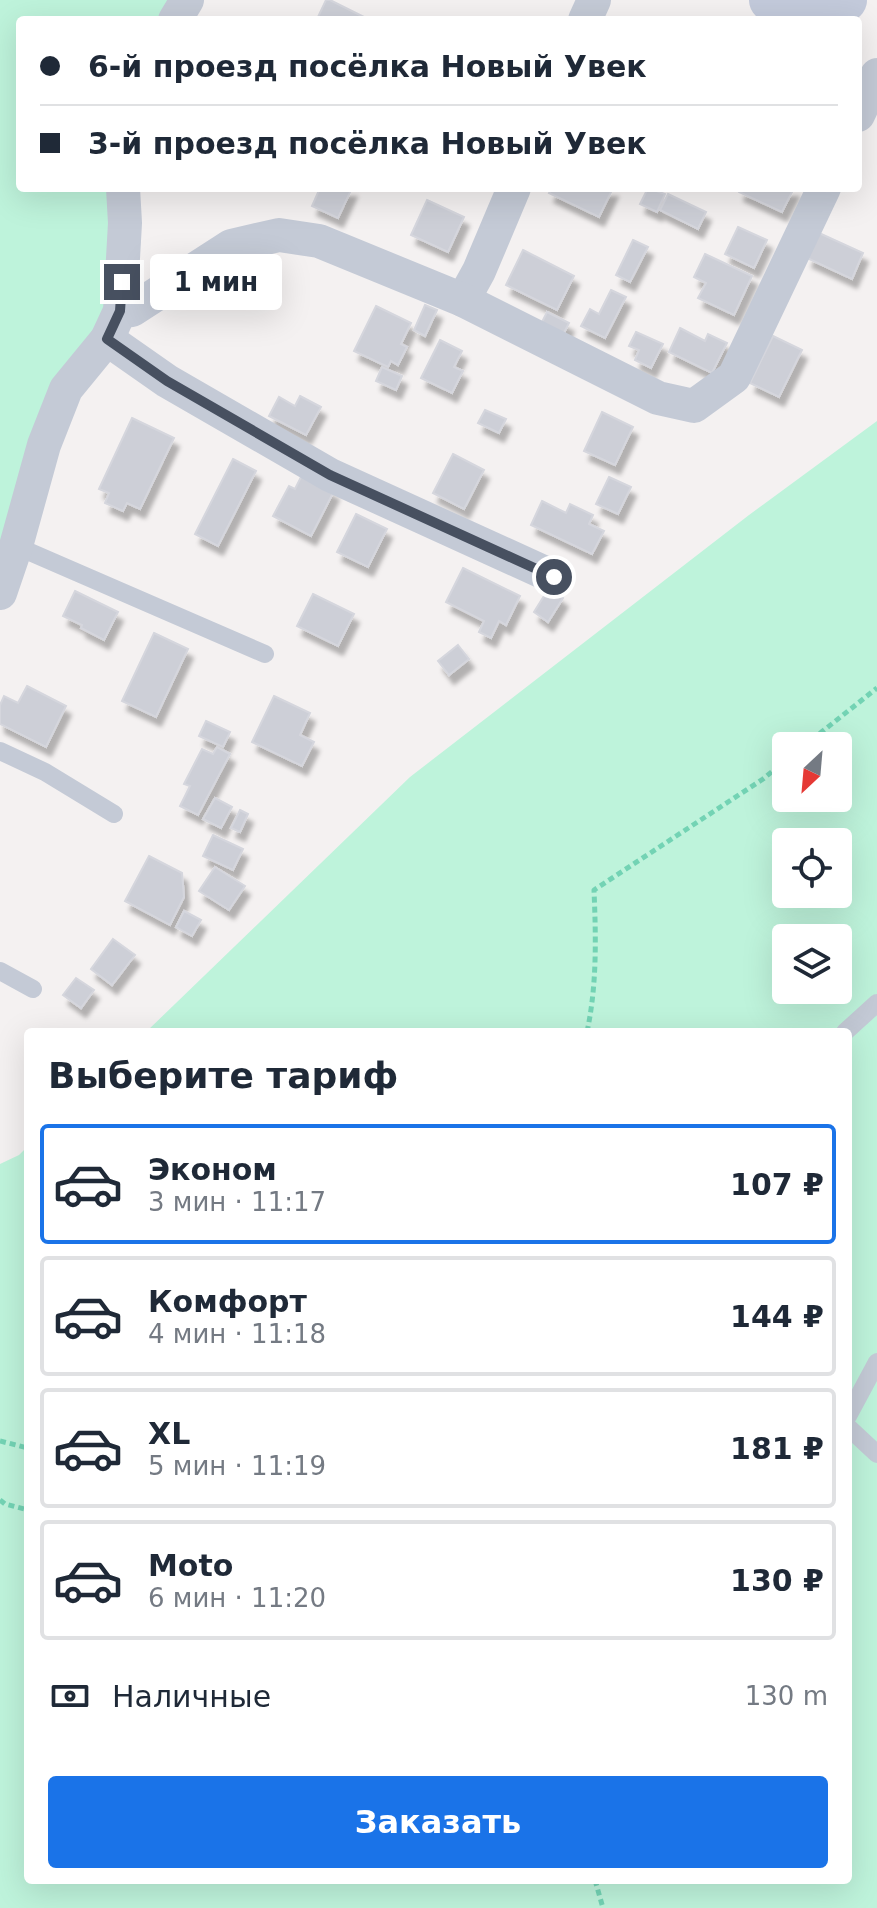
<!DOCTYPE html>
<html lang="ru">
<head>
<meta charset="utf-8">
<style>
  :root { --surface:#fff; --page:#f6f6f7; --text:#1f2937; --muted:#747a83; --line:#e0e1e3; --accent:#1a73e8 }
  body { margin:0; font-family:"DejaVu Sans",sans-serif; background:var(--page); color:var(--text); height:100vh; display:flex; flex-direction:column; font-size:30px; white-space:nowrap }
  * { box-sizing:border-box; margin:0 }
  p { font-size:26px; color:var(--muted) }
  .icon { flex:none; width:44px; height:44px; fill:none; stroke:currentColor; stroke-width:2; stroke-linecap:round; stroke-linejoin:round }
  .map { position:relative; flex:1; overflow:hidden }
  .panel { position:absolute; left:24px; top:1028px; width:828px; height:856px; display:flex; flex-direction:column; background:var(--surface); border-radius:8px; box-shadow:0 8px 32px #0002 }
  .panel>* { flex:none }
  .hud { position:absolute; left:16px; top:16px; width:846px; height:176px; border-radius:8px; box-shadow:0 8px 32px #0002; display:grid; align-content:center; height:176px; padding:0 24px; background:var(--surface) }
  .needle { width:52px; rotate:206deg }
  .tools { position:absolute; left:772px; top:732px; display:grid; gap:16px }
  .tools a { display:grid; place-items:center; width:80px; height:80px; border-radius:8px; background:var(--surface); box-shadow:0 8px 32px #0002; font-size:40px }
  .end { position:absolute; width:36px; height:36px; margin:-18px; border:10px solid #475060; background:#fff; box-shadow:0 0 0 4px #fff }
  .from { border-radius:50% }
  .bubble { position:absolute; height:56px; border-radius:8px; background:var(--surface); box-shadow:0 8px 32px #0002; font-size:26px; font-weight:700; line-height:56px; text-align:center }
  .hud b { display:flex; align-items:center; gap:28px; height:76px; font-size:30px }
  .hud b+b { border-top:2px solid var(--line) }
  .hud i { width:20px; height:20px; background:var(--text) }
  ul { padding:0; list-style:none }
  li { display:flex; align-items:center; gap:24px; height:120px; margin:0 16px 12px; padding:0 8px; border:4px solid var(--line); border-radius:8px }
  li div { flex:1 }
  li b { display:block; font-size:30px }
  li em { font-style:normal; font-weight:700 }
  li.active { border-color:var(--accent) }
  li>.icon { width:72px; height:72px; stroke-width:1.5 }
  h2 { padding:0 24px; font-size:36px; line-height:96px }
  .pay { display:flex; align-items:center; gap:20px; height:88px; padding:0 24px; font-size:30px }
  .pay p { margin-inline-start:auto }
  .button { display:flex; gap:16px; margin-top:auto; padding:16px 24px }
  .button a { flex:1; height:92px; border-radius:8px; background:var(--accent); color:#fff; font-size:32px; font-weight:700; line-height:92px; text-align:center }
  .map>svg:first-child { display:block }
  .green { fill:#bef3db; fill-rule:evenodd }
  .building { fill:#cdcfd7; stroke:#d5d6dd; stroke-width:2; filter:url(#shadow) }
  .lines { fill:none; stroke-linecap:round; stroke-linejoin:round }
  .path { stroke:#73d3b4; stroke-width:5; stroke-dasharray:6 4; stroke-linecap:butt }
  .lane { stroke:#c4cad6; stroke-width:18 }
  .street { stroke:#c4cad6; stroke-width:34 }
  .secondary { stroke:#c3cadb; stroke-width:44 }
  .route { stroke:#475060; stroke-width:10 }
</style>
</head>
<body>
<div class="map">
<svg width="877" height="1908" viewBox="0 0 877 1908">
  <defs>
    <filter id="shadow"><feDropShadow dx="5" dy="9" stdDeviation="2" flood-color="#0004"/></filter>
  </defs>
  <rect width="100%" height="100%" fill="#f4f1f1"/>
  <!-- green -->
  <g class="green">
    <polygon points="0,0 177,0 167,20 20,20 20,188 117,188 108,310 0,561"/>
    <path d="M 877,421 L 877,1908 L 0,1908 L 0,1164 L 19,1155 L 28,1146 L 28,1880 L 848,1880 L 848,1032 L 146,1032 L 410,777 L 749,515 ZM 786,746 L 838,746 L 838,798 L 786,798 ZM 786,842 L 838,842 L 838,894 L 786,894 ZM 786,938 L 838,938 L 838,990 L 786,990 Z"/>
  </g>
  <!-- building -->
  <g class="building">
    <polygon points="326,0 330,0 366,18 365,20 324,20 318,17"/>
    <polygon points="320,188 352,188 338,218 312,206"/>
    <polygon points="552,188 613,188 599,217 549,193"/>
    <polygon points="648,188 665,194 657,212 640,204"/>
    <polygon points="740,188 794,188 782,212 739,192"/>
    <polygon points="668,194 706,212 698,229 660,210"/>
    <polygon points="427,200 464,217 448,252 411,235"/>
    <polygon points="738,227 767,240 754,268 725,254"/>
    <polygon points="819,233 863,253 852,279 807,258"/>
    <polygon points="633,240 648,247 630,282 616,275"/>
    <polygon points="523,250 574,276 557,310 506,285"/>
    <polygon points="705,254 752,276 734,315 698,298 706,283 694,277"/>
    <polygon points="611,290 626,297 605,338 581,326 590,309 599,314"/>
    <polygon points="425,305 437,310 425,336 414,330"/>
    <polygon points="376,306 411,323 401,344 407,347 398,365 391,361 388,367 354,351"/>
    <polygon points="547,312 569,323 562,337 540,326"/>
    <polygon points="680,328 705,341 708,334 727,343 712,373 669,352"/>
    <polygon points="636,332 663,344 651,368 635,360 639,350 629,346"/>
    <polygon points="773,336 802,350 779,397 750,383"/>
    <polygon points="440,340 462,351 454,367 463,371 452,393 421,378"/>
    <polygon points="382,367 402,376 396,390 376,381"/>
    <polygon points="300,396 321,407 306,435 269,416 279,397 295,406"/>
    <polygon points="485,410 506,419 499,433 478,423"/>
    <polygon points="602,412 633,427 615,465 584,451"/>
    <polygon points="132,418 174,438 140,509 127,503 123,511 105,503 109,493 99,489"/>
    <polygon points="453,454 484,470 464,509 433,493"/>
    <polygon points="233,459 256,471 218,546 195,534"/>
    <polygon points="302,475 334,491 311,536 273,516 289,486 295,489"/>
    <polygon points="609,477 631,487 618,514 596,504"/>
    <polygon points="542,501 566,513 570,504 593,515 589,524 604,531 592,554 531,525"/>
    <polygon points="356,514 387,529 368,567 337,552"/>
    <polygon points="463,568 520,596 506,625 499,621 491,638 479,632 484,621 446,602"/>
    <polygon points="549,588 563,598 548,622 534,612"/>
    <polygon points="75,591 118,612 104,640 81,628 82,625 63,616"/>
    <polygon points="313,594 354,614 338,646 297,626"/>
    <polygon points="154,633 188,649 156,717 122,701"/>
    <polygon points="458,645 469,659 449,675 438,661"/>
    <polygon points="27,686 66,706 46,747 0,724 0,705 4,696 18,703"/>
    <polygon points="274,696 310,713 300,735 314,742 302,766 252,742"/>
    <polygon points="206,721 230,732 223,747 199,736"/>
    <polygon points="217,747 230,754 198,815 180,806 190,786 184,784 202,749 213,754"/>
    <polygon points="215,798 232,807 221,828 203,819"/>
    <polygon points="240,810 248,814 240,832 231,828"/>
    <polygon points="213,835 243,849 233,870 203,856"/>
    <polygon points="149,856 182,873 184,897 170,925 125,901"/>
    <polygon points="215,867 245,886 229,910 199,891"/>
    <polygon points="184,911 201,920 192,936 176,927"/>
    <polygon points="113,939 135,955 112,985 91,969"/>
    <polygon points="76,978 94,990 81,1008 63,995"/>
  </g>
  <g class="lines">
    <!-- path -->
    <g class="path">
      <polyline points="804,746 877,688"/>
      <path d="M 587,1032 C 597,985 596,938 594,890 L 763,779 L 786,760"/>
      <polyline points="0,1441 28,1448"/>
      <polyline points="0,1500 5,1504 28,1510"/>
      <polyline points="595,1880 603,1908"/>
    </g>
    <!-- lane -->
    <g class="lane">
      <polyline points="16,546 265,654"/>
      <polyline points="0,751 45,772 114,814"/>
      <polyline points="0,971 33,989"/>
      <polyline points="845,1032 877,1003"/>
      <polyline points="848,1416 877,1362"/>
      <polyline points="848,1427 877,1454"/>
    </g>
    <!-- street -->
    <g class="street">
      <polyline points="175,20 187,0"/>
      <polyline points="585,20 594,0"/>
      <polyline points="858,115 877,75"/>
      <polyline points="463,300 479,271 514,188"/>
      <polyline points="120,311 132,310 231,246 279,235 319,241 463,300 658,398 694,406 734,377 824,188"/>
      <polyline points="107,339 167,381 330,475 554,577"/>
      <polyline points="0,593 16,546 44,445 66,389 107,339 120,311 125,223 123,188"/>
    </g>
    <!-- secondary -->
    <polyline class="secondary" points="771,0 807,6 845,0"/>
  </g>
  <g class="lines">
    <!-- route -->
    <polyline class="route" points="122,282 120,311 107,339 167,381 330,475 554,577"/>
  </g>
</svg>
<div class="tools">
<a><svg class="needle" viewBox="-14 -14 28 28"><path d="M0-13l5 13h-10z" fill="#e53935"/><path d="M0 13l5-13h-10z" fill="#747a83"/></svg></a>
<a><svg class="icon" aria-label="locate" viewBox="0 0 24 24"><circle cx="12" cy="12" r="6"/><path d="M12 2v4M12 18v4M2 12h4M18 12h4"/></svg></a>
<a><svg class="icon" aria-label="layers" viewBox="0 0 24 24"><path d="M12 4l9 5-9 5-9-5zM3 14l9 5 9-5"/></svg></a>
</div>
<i class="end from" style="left:554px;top:577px"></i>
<i class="end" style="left:122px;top:282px"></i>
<div class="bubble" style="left:150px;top:254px;width:132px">1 мин</div>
<div class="hud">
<b><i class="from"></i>6-й проезд посёлка Новый Увек</b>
<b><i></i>3-й проезд посёлка Новый Увек</b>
</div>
<section class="panel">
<h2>Выберите тариф</h2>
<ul>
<li class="active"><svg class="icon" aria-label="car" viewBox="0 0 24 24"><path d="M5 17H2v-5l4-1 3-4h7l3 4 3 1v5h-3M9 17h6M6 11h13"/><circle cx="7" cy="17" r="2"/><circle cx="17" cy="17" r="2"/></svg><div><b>Эконом</b><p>3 мин · 11:17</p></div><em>107 ₽</em></li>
<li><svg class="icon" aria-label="car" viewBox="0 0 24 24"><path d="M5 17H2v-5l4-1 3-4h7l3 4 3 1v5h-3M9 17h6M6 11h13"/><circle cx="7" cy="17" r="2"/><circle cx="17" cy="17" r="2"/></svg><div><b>Комфорт</b><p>4 мин · 11:18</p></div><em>144 ₽</em></li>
<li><svg class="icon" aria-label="car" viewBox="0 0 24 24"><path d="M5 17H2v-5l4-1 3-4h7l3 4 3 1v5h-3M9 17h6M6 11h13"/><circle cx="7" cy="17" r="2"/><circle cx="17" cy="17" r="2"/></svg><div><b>XL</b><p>5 мин · 11:19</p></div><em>181 ₽</em></li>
<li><svg class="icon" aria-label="car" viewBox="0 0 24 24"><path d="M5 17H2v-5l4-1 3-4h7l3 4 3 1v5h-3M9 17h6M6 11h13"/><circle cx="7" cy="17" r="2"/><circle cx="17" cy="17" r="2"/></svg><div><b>Moto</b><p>6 мин · 11:20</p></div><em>130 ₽</em></li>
</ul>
<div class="pay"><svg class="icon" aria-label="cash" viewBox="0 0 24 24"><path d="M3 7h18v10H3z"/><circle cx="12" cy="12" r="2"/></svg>Наличные<p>130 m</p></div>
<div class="button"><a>Заказать</a></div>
</section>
</div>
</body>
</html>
